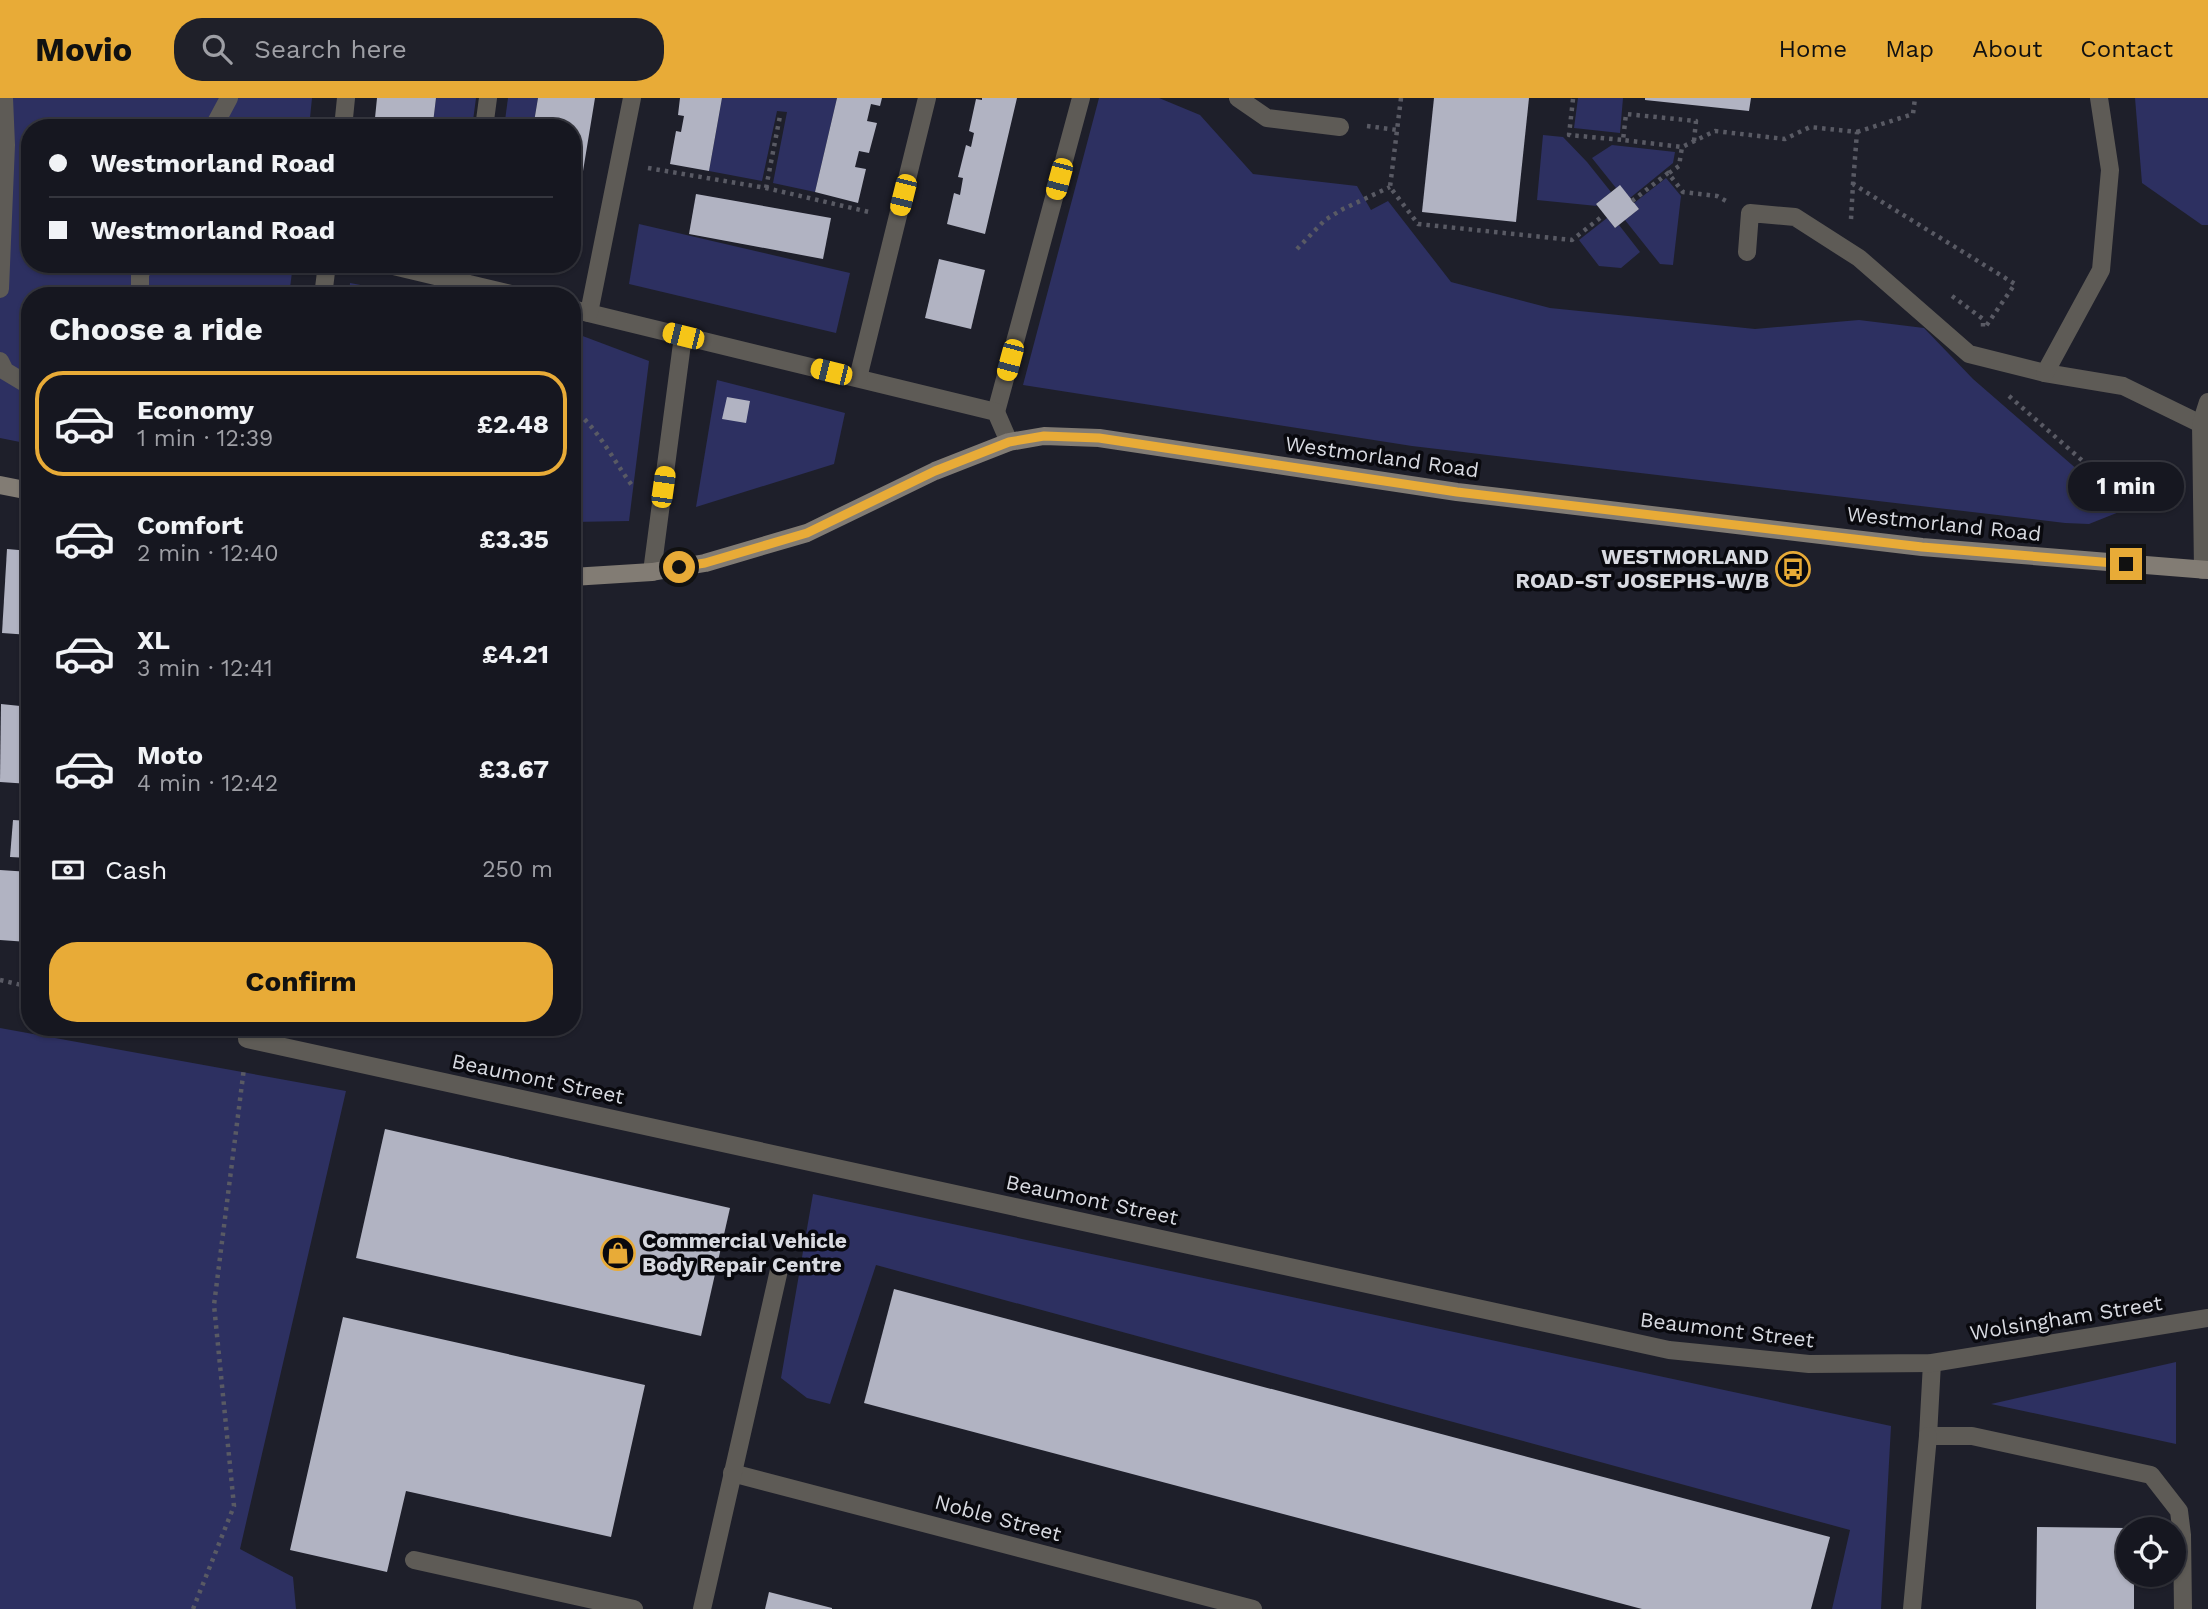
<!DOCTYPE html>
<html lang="en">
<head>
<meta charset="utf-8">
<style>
  :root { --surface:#161720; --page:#1f2029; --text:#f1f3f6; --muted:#9e9fa5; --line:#35363e; --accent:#e8ab37 }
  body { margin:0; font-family:"Work Sans",sans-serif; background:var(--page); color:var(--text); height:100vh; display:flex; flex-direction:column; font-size:26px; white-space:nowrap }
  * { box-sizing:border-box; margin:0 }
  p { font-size:23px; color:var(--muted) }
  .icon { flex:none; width:38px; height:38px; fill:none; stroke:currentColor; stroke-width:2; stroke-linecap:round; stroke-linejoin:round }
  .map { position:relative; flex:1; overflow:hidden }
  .details { position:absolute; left:21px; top:189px; width:560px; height:749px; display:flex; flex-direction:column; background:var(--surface); border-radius:28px; box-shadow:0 2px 5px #0004,0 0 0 2px var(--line) }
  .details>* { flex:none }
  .banner { position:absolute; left:21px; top:21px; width:560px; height:154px; border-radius:28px; box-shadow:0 2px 5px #0004,0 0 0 2px var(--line); display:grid; align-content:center; height:154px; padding:0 28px; background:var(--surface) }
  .buttons { position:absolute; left:2116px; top:1419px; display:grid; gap:14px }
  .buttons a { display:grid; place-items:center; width:70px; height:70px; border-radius:50%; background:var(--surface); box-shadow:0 2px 5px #0004,0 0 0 2px var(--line); font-size:35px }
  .end { position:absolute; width:32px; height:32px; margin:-16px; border:9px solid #e8ab37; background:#111; box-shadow:0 0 0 4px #111 }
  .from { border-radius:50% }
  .bubble { position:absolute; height:49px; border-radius:24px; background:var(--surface); box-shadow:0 2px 5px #0004,0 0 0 2px var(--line); font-size:23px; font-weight:700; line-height:49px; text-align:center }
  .car { position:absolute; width:21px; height:42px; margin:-21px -10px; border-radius:9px; box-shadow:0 0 5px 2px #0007; background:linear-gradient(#f5c518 24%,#345 0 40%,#f5c518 0 76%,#345 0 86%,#f5c518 0) }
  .banner b { display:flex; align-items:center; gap:24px; height:66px; font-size:26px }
  .banner b+b { border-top:2px solid var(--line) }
  .banner i { width:18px; height:18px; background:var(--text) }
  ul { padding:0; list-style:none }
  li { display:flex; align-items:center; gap:21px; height:105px; margin:0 14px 10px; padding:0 14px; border:4px solid transparent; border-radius:28px }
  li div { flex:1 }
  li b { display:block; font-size:26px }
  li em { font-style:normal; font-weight:700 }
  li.active { border-color:var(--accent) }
  li>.icon { width:63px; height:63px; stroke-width:1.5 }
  h2 { padding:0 28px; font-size:32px; line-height:84px }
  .pay { display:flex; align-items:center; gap:18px; height:77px; padding:0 28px; font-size:26px }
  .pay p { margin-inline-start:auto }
  .action { display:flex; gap:14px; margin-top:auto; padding:14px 28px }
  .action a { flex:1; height:80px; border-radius:28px; background:var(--accent); color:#111; font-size:28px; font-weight:700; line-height:80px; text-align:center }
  header { display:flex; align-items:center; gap:42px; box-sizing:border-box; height:98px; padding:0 35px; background:var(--accent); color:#111 }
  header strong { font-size:33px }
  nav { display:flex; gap:38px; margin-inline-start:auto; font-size:24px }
  .search { width:490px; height:63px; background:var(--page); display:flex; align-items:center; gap:18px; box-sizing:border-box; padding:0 24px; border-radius:28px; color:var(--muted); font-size:26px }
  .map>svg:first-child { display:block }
  .green { fill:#2d3061 }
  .building { fill:#b1b3c2 }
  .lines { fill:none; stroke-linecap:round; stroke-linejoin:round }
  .path { stroke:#595a64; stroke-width:4.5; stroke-dasharray:3.5 5; stroke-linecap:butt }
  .lane { stroke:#5e5b56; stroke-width:18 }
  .street { stroke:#5e5b56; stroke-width:18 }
  .secondary { stroke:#827c74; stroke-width:18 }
  .route { stroke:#e8ab37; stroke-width:9 }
  .labels { text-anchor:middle; stroke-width:7; stroke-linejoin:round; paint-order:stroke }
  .street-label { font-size:21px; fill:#d8dae1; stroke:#09090e }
  .poi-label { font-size:21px; font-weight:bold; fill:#d8dae1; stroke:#09090e; text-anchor:end }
</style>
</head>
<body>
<header>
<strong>Movio</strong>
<div class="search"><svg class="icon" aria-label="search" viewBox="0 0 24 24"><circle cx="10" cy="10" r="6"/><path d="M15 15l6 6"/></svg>Search here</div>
<nav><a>Home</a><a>Map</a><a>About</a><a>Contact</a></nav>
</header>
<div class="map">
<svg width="2208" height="1511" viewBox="0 0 2208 1511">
  <rect width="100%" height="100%" fill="#1e1f2a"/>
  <!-- green -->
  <g class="green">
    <polygon points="0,0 312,0 309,30 30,30 30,166 293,166 289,198 30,198 30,346 0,340"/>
    <polygon points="436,0 476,0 472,30 448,30 448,27 433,25"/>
    <polygon points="508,0 538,0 533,30 504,30"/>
    <polygon points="722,0 837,0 815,94 773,85 787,14 777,13 762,83 709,73"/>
    <polygon points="1099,0 1159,0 1200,17 1253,76 1357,88 1371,112 1388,103 1451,184 1550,210 1755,231 1859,222 1924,230 1973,281 2124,412 2089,426 2065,425 1412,348 1023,287"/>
    <polygon points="1578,0 1623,0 1620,35 1574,30"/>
    <polygon points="2135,0 2208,0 2208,127 2202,127 2142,85"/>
    <polygon points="1543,37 1563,39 1587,64 1611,94 1596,106 1597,108 1537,102"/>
    <polygon points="1612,47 1675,54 1673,65 1630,100 1620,88 1616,90 1592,60"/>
    <polygon points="1666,80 1681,98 1673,167 1660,166 1625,122 1639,111 1634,105"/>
    <polygon points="1607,120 1615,130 1619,127 1640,154 1621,170 1599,168 1579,142"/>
    <polygon points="639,126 850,175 836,235 629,186"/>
    <polygon points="350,185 419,198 349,198"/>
    <polygon points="572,234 649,263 629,423 572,424"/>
    <polygon points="717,282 845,315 834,366 696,409"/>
    <polygon points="0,930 346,993 240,1451 293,1479 296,1511 0,1511"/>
    <polygon points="813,1096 1891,1328 1881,1511 1832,1511 1850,1432 876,1167 830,1306 807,1300 781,1280"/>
    <polygon points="2176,1264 2176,1346 1991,1306"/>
  </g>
  <!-- building -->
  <g class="building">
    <polygon points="377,0 436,0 433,25 449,27 448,30 374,30"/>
    <polygon points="538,0 595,0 574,128 572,30 533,30"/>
    <polygon points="680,0 722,0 709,73 670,66 676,33 681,34 684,18 678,17"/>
    <polygon points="837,0 882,0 880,8 871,6 867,23 877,25 869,55 859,53 855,69 866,71 858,105 815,94"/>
    <polygon points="982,0 1017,0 985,136 947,126 954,95 960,97 963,80 958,79 966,47 971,49 974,35 969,33 976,1 982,2"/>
    <polygon points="1434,0 1529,0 1516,124 1422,114"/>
    <polygon points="1645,0 1751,0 1749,13 1645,2"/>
    <polygon points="1620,87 1639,111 1615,130 1596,106"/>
    <polygon points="696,96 831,120 823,161 689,136"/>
    <polygon points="939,161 985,172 971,231 925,220"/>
    <polygon points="727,299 750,303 746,325 722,321"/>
    <polygon points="7,451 30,453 30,537 2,535"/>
    <polygon points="28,565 30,565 30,598 26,598"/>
    <polygon points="1,606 30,609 30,686 0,684"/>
    <polygon points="13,722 30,723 30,760 10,759"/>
    <polygon points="0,772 30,774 28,844 0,842"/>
    <polygon points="385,1031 730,1110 701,1238 356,1160"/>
    <polygon points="894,1191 1830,1439 1811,1511 1642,1511 864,1305"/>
    <polygon points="343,1219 645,1287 611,1439 406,1393 387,1474 290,1452"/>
    <polygon points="2037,1429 2128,1430 2128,1477 2134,1477 2134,1511 2036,1511"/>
    <polygon points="769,1494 832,1510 832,1511 765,1511"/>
  </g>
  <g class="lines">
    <!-- path -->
    <g class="path">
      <polyline points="1401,0 1390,89 1418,126 1572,142 1604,117"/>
      <polyline points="1573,1 1569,37 1623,42"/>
      <polyline points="1367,28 1397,32"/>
      <polyline points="1857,34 1913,16 1915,0"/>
      <polyline points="1694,43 1696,23 1626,16 1623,42 1682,49 1715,33 1785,41 1810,29 1857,34 1853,86"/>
      <polyline points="648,70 766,90 869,114"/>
      <polyline points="1669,75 1679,68 1682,49"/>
      <polyline points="766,90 780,18"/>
      <polyline points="1632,103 1668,75 1683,94 1717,98 1726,103"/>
      <polyline points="1851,121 1853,86 2015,186 1984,231"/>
      <polyline points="1297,151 1325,122 1343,111 1390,89"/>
      <polyline points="1952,198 1983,221 1983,230"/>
      <polyline points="2009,298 2102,380 2159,388 2157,406 2175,407"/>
      <path d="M 572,310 C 600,332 613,363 634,390"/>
      <polyline points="0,882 30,889"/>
      <polyline points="200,929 220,934"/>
      <polyline points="193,1511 234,1408 214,1207 244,970"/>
    </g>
    <!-- lane -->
    <g class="lane">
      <polyline points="1238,0 1267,20 1340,29"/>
      <polyline points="484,30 488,0"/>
      <polyline points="1747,154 1750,115 1795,119 1859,160 1969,256 2045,275 2123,288 2201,326"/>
      <polyline points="461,184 463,166"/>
      <polyline points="2045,275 2101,172 2110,72 2099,0"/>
      <polyline points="996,314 1081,0"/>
      <polyline points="1932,1265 1928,1338 1972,1338 2151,1377 2179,1413 2182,1437 2183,1511"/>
      <polyline points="732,1375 1253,1511"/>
      <polyline points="414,1462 634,1511"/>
      <polyline points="702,1511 779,1172"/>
      <polyline points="1912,1511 1928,1338"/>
    </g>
    <!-- street -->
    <g class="street">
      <polyline points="213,30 229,0"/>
      <polyline points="343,30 346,0"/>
      <polyline points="385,166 519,198"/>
      <polyline points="0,191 6,47 4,0"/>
      <polyline points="140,198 140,177 144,166"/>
      <polyline points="323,198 327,166"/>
      <polyline points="572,211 996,314 1009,344"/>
      <polyline points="589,215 632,0"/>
      <polyline points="0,263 5,273 30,288"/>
      <polyline points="858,280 927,0"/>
      <polyline points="2203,472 2201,326 2208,304"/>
      <polyline points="652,474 683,238"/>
      <polyline points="249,929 247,941 1669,1252 1809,1266 1932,1265 2208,1220"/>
    </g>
    <!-- secondary -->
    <g class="secondary">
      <polyline points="0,387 30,393"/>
      <polyline points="572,479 652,474 705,465 807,435 935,373 1009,344 1044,338 1099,340 1457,394 1922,449 2208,472"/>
    </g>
  </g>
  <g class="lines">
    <!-- route -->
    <polyline class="route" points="679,469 705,465 807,435 935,373 1009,344 1044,338 1099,340 1457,394 1922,449 2126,466"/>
  </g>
  <!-- icons -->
  <defs>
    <g id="bus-ring" transform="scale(1.75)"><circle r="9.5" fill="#09090e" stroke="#e8ab37" stroke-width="1.5"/><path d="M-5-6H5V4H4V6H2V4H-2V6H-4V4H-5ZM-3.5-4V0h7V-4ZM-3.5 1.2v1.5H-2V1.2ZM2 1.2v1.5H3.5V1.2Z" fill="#e8ab37"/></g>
    <g id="shop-ring" transform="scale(1.75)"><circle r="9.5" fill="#09090e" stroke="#e8ab37" stroke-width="1.5"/><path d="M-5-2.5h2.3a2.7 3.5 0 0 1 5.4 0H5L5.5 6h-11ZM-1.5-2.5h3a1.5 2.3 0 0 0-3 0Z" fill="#e8ab37"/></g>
  </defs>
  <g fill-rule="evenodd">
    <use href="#bus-ring" x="1793" y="471"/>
    <use href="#shop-ring" x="618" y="1155"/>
  </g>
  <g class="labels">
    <!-- street labels -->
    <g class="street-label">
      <text transform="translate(1382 359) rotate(8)" y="7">Westmorland Road</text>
      <text transform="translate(1944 426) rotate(6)" y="7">Westmorland Road</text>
      <text transform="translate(538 981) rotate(12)" y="7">Beaumont Street</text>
      <text transform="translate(1092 1102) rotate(12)" y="7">Beaumont Street</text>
      <text transform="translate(2066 1220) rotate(-9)" y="7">Wolsingham Street</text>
      <text transform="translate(1727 1232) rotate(7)" y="7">Beaumont Street</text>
      <text transform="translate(998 1420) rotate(15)" y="7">Noble Street</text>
    </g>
    <!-- poi labels -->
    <g class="poi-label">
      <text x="1769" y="466">WESTMORLAND<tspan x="1769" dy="24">ROAD-ST JOSEPHS-W/B</tspan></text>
      <text x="642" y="1150" text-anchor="start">Commercial Vehicle<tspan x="642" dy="24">Body Repair Centre</tspan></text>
    </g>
  </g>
</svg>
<div class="buttons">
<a><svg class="icon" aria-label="locate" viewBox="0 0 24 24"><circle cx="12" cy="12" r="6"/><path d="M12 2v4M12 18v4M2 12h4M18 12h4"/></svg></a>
</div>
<i class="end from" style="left:679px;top:469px"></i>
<i class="end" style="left:2126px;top:466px"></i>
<div class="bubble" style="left:2068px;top:364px;width:116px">1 min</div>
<i class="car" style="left:1059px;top:81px;rotate:195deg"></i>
<i class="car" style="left:903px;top:97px;rotate:194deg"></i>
<i class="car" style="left:683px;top:238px;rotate:284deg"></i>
<i class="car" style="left:1010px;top:262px;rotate:195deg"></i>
<i class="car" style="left:831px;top:274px;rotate:284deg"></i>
<i class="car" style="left:663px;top:389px;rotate:8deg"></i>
<div class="banner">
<b><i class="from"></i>Westmorland Road</b>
<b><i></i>Westmorland Road</b>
</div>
<section class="details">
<h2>Choose a ride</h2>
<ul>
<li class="active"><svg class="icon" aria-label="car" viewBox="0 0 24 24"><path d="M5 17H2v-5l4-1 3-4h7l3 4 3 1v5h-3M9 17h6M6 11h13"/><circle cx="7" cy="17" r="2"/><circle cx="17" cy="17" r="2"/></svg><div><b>Economy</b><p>1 min · 12:39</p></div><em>£2.48</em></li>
<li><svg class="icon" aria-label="car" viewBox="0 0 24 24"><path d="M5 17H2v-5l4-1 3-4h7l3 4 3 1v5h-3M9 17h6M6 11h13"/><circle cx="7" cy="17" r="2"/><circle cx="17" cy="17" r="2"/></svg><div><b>Comfort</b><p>2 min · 12:40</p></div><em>£3.35</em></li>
<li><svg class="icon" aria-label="car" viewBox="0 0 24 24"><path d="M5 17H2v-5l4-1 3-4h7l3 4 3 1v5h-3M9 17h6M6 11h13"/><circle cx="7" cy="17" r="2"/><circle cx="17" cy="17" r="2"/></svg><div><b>XL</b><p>3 min · 12:41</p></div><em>£4.21</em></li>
<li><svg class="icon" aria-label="car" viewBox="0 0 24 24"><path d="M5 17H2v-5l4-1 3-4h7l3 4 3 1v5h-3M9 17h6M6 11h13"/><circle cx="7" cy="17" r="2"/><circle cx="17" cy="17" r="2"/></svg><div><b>Moto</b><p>4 min · 12:42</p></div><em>£3.67</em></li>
</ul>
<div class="pay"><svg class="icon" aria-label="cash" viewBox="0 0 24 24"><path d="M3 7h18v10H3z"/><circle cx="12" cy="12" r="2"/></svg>Cash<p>250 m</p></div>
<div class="action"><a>Confirm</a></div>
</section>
</div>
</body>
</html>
